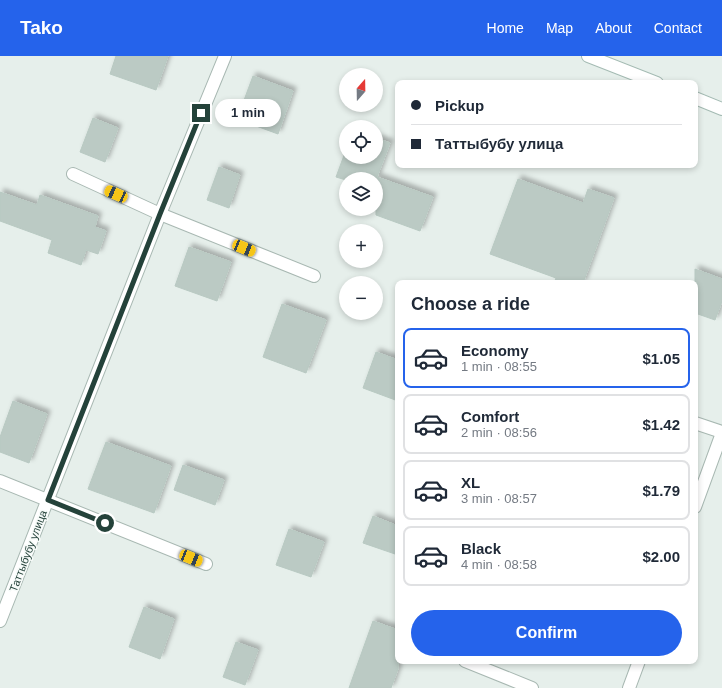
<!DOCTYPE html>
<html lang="en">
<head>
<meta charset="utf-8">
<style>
  :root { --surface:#fff; --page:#f2f2f3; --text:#1f2937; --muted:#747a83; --line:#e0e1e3; --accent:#2563eb }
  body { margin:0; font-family:Arial,sans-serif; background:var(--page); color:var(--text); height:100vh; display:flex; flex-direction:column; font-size:15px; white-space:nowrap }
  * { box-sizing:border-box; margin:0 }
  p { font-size:13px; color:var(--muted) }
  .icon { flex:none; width:22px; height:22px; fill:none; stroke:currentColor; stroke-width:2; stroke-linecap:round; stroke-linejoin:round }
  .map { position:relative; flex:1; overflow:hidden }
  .panel { position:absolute; left:395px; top:224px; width:303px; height:384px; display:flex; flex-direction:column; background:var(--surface); border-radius:8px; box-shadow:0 2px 6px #0003 }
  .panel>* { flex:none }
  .hud { position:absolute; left:395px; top:24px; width:303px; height:88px; border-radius:8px; box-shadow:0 2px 6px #0003; display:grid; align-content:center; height:88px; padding:0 16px; background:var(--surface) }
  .needle { width:26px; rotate:20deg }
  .fabs { position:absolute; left:339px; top:12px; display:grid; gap:8px }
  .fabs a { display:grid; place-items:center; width:44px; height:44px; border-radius:50%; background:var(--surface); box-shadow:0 2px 6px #0003; font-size:20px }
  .end { position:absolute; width:18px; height:18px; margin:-9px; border:5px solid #24423a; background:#fff; box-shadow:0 0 0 2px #fff }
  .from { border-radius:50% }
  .bubble { position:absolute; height:28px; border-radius:14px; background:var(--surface); box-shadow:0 2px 6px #0003; font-size:13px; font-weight:700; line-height:28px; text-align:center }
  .car { position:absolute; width:12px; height:24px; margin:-12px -6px; border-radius:5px; box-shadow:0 0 3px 1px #0007; background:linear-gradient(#f5c518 24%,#345 0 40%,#f5c518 0 76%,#345 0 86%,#f5c518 0) }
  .hud b { display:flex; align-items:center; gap:14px; height:38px; font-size:15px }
  .hud b+b { border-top:1px solid var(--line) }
  .hud i { width:10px; height:10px; background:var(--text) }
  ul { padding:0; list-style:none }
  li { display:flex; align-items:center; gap:12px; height:60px; margin:0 8px 6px; padding:0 8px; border:2px solid var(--line); border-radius:8px }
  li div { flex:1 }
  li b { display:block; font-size:15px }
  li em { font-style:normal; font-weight:700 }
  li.on { border-color:var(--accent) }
  li>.icon { width:36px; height:36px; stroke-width:1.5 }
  h2 { padding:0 16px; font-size:18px; line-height:48px }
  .cta { display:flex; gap:8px; margin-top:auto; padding:8px 16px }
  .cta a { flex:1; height:46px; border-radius:24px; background:var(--accent); color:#fff; font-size:16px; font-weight:700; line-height:46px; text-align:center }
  header { display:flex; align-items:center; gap:24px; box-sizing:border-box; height:56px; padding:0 20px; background:var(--accent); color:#fff }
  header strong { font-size:19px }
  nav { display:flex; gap:22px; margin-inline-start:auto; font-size:14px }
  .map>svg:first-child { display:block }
  .building { fill:#bbcac4; stroke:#b8c9c2; filter:url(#shadow) }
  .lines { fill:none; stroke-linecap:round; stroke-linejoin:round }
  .minor-casing { stroke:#a8b8b2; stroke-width:14 }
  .secondary-casing { stroke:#a4bbb3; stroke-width:14 }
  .minor { stroke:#fff; stroke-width:12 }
  .secondary { stroke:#fff; stroke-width:12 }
  .route { stroke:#24423a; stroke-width:5 }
  .labels { text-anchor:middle; stroke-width:3; stroke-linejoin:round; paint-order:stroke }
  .street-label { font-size:11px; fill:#24423a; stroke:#f7fbf9 }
</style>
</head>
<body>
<header>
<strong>Tako</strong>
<nav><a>Home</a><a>Map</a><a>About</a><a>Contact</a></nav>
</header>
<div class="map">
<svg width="722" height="632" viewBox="0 0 722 632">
  <defs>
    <filter id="shadow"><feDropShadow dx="3.5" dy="-3.5" stdDeviation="2" flood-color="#0004"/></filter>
  </defs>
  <rect width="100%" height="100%" fill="#e6efeb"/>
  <!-- building -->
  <g class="building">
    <polygon points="116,0 168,0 156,34 110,18"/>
    <polygon points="253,20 293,35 278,78 237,63"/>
    <polygon points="93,62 118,72 105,106 80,96"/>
    <polygon points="376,82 390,87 377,121 433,141 420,175 376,159 376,123 346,123 346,124 336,121 346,94 346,101 376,101"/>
    <polygon points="219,111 240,119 229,152 207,144"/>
    <polygon points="518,123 583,147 588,133 614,142 583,227 554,227 556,222 490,198"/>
    <polygon points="0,136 37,149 40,139 98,160 95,171 106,175 98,198 86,194 81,209 48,197 52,184 0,165"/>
    <polygon points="189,191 231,206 217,245 175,230"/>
    <polygon points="695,213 722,223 722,245 715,264 695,257"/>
    <polygon points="282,248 326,264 306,317 263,301"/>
    <polygon points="376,296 398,304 398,345 363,332"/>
    <polygon points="13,345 47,358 29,407 0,396 0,381"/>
    <polygon points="106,386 171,410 154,457 88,433"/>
    <polygon points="183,409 224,424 215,449 174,434"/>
    <polygon points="373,460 398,470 398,499 363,487"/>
    <polygon points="289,473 324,486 311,521 276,509"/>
    <polygon points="144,551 174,563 160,603 129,591"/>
    <polygon points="373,565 398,574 398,613 391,632 349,632"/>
    <polygon points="236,586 258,594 245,629 223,621"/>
  </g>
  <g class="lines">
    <!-- minor casing -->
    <g class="minor-casing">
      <g id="minor">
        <polyline points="73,118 160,158 314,220"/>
        <polyline points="695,367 722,376"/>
        <polyline points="0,425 206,508"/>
        <polyline points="695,451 722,377"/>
        <polyline points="0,565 160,158 225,0"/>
        <polyline points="465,605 532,632"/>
        <polyline points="629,632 639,605"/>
      </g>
    </g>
    <!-- secondary casing -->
    <g class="secondary-casing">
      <g id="secondary">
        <polyline points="588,0 657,27"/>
        <polyline points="695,42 722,53"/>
      </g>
    </g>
    <!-- minor -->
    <use href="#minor" class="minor"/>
    <!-- secondary -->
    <use href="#secondary" class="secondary"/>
  </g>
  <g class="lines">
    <!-- route -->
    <polyline class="route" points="105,467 48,444 160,158 201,57"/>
  </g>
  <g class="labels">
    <!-- street labels -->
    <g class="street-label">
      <text transform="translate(28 495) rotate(-69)" y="4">Таттыбубу улица</text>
    </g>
  </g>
</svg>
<div class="fabs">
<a><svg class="needle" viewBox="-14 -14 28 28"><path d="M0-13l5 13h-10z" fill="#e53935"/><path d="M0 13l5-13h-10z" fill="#747a83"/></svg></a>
<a><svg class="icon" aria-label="locate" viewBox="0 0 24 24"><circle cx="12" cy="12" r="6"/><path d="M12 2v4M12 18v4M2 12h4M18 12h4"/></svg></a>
<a><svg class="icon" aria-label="layers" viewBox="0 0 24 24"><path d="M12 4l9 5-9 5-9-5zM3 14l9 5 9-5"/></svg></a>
<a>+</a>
<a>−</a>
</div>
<i class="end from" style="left:105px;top:467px"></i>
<i class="end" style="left:201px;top:57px"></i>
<div class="bubble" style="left:215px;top:43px;width:66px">1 min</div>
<i class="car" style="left:116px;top:138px;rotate:294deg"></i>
<i class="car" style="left:244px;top:192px;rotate:112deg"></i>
<i class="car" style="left:191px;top:502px;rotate:112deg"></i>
<div class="hud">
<b><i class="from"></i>Pickup</b>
<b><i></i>Таттыбубу улица</b>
</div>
<section class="panel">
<h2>Choose a ride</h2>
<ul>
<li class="on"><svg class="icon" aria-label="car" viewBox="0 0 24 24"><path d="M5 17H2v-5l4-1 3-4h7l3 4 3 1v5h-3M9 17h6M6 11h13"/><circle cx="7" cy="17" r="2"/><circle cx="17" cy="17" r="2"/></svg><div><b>Economy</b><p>1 min · 08:55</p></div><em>$1.05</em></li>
<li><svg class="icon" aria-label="car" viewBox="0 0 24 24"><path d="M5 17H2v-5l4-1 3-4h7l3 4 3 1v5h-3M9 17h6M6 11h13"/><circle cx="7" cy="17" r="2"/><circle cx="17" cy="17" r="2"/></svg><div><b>Comfort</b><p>2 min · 08:56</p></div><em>$1.42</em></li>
<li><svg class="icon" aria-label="car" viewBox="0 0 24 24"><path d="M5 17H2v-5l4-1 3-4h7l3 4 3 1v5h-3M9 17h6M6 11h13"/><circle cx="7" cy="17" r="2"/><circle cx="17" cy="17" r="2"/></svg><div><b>XL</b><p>3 min · 08:57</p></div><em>$1.79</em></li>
<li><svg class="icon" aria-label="car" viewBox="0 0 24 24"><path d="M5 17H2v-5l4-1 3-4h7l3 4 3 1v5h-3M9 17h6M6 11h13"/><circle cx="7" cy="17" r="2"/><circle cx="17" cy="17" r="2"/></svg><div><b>Black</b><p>4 min · 08:58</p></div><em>$2.00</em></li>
</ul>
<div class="cta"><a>Confirm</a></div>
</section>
</div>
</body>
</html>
